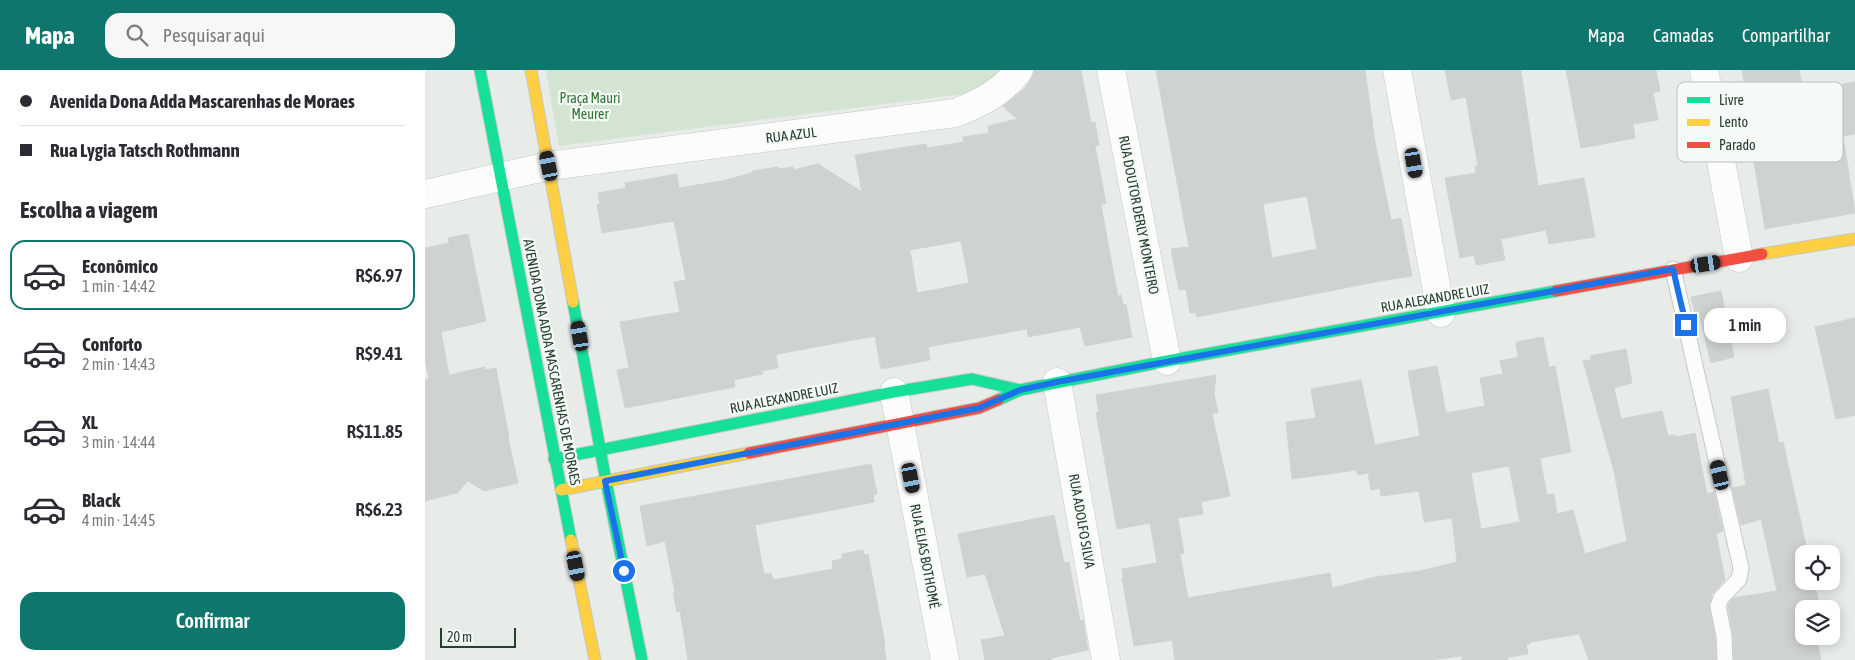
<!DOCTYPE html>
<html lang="pt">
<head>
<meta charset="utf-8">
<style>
  :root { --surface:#fff; --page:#f7f7f7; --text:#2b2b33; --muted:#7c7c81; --line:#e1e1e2; --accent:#0f766e }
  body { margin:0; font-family:"Asap Condensed",sans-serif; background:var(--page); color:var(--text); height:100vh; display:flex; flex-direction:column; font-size:19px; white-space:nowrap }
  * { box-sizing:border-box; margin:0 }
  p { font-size:16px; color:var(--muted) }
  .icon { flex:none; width:28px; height:28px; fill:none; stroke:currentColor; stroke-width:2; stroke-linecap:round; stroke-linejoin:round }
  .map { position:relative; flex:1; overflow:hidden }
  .details { display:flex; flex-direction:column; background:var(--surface); width:425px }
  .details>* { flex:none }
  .hud { display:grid; align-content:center; height:110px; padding:0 20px; background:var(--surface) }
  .fabs { position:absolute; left:1370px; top:475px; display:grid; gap:10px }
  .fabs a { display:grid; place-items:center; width:45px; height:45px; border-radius:10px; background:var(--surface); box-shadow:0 2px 12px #0003; font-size:25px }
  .scale { position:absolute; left:15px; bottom:12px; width:76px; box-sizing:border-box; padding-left:5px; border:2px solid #263f2f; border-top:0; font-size:14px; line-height:18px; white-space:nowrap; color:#263f2f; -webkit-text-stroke:4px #f6faf7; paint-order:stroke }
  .end { position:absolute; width:22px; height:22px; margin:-11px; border:6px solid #1a73e8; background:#fff; box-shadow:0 0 0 2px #fff }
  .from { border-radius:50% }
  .bubble { position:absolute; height:35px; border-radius:15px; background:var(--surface); box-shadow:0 2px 12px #0003; font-size:16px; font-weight:600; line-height:35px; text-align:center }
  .car { position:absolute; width:15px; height:30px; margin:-15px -8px; border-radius:6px; box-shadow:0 0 4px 1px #0007; background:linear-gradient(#222 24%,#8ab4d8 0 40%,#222 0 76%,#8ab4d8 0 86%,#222 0) }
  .hud b { display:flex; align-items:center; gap:18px; height:48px; font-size:19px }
  .hud b+b { border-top:1px solid var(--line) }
  .hud i { width:12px; height:12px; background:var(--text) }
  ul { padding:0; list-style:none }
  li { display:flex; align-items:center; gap:15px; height:70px; margin:0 10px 8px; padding:0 10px; border:2px solid transparent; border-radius:15px }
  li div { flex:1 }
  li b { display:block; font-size:19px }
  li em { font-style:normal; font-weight:600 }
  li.on { border-color:var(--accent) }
  li>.icon { width:45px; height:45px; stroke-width:1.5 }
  h2 { padding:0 20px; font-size:22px; line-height:60px }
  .cta { display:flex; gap:10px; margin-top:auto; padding:10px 20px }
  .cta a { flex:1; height:58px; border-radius:15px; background:var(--accent); color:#fff; font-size:20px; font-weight:600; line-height:58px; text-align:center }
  header { display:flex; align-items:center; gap:30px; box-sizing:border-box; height:70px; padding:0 25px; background:var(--accent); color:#fff }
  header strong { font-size:24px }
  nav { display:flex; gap:28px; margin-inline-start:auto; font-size:18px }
  .search { width:350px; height:45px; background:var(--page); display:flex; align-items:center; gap:12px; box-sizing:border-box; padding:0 18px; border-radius:15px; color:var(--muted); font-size:19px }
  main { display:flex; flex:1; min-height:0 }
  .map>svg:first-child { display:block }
  .green { fill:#d4e4d2 }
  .building { fill:#ced3d0; stroke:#d0d5d1; fill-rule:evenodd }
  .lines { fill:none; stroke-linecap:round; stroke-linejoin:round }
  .lane-casing { stroke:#c5c9c5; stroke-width:17 }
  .street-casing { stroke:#c5c9c5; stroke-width:29 }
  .fast-casing { stroke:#c4c9c5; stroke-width:13 }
  .slow-casing { stroke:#c4c9c5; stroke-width:13 }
  .jam-casing { stroke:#c4c9c5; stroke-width:13 }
  .lane { stroke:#fcfcfc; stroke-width:15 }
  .street { stroke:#fcfcfc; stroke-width:28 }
  .fast { stroke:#16e098; stroke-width:11 }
  .slow { stroke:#ffcf43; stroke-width:11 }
  .jam { stroke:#f24e42; stroke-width:11 }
  .route { stroke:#1a73e8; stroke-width:6 }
  .labels { text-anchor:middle; stroke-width:4.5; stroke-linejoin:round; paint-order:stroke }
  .park-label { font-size:14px; fill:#327334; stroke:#f6faf7 }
  .street-label { font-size:14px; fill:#263f2f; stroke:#f6faf7 }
  .key { fill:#f6faf7; stroke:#b8c2bb; stroke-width:1 }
  .key-label { font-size:14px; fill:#263f2f }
</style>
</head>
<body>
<header>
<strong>Mapa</strong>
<div class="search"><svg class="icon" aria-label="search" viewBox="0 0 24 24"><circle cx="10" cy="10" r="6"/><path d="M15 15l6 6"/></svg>Pesquisar aqui</div>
<nav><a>Mapa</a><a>Camadas</a><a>Compartilhar</a></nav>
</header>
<main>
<section class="details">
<div class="hud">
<b><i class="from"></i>Avenida Dona Adda Mascarenhas de Moraes</b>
<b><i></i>Rua Lygia Tatsch Rothmann</b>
</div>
<h2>Escolha a viagem</h2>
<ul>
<li class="on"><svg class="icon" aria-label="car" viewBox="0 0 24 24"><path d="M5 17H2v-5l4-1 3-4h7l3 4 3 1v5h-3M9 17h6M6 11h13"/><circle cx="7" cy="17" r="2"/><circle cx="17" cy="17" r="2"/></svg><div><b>Econômico</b><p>1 min · 14:42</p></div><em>R$6.97</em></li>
<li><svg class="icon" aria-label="car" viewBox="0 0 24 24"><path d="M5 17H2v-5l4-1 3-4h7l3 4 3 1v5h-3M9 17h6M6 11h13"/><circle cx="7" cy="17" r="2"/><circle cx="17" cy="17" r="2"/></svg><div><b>Conforto</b><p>2 min · 14:43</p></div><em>R$9.41</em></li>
<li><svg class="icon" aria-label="car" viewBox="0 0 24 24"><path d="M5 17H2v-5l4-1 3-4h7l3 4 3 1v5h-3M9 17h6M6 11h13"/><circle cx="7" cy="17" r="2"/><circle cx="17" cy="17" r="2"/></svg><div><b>XL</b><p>3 min · 14:44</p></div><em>R$11.85</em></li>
<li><svg class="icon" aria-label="car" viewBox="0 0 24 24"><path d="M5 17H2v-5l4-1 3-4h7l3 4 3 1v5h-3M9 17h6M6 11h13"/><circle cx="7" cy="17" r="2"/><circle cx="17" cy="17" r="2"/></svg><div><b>Black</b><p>4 min · 14:45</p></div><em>R$6.23</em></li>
</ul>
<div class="cta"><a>Confirmar</a></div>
</section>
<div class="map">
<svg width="1430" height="590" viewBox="0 0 1430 590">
  <rect width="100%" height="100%" fill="#e8ece8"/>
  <!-- green -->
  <polygon class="green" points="121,0 578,0 561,21 134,76"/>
  <!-- building -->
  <g class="building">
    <path d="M 609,0 L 656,0 L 666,53 L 670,52 L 674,75 L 670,76 L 681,133 L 676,135 L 684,179 L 693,226 L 696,225 L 698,235 L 701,234 L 707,267 L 660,276 L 655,257 L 603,267 L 602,259 L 503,277 L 505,290 L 456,299 L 450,266 L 353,284 L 351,286 L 353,298 L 337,301 L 338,304 L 309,310 L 310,317 L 200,338 L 192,300 L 204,298 L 195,252 L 255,242 L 249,212 L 261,210 L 249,151 L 177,163 L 172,135 L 175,134 L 173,123 L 201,118 L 200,113 L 252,104 L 254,118 L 296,111 L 327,103 L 327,101 L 353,97 L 354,99 L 368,97 L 368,100 L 393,94 L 437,122 L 430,85 L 501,74 L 502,78 L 539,72 L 538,67 L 564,63 L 563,56 L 592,49 L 578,36 L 600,18 L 606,9 ZM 536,171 L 544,213 L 492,223 L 485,180 Z"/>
    <path d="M 731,0 L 940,0 L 950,72 L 966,150 L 976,148 L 987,206 L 961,210 L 772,247 L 771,243 L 765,243 L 761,219 L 754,220 L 746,179 L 764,177 ZM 882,126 L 892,179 L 847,188 L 838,134 Z"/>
    <polygon points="1020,0 1096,0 1113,116 1159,108 1170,167 1124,174 1121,160 1076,169 1080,190 1051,195 1049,185 1035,188 1020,108 1051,103 1050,96 1053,96 1041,27 1026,30"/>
    <polygon points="1141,0 1231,0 1235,21 1228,23 1233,50 1208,54 1210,68 1156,78"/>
    <polygon points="1317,0 1374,0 1378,21 1430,12 1430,64 1418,66 1430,143 1340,159 1319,31 1322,31"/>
    <polygon points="43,164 61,251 16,262 24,305 60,297 60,300 71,298 84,368 83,368 93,413 59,421 43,411 32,423 0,431 0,310 4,309 0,289 0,178 24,173 23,168"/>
    <polygon points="1296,221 1309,287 1286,293 1275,247 1271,248 1266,227"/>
    <polygon points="1430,248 1430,345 1411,349 1390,257"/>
    <path d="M 1118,267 L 1124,297 L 1130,296 L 1146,382 L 1115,388 L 1122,425 L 1129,424 L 1132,444 L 1148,440 L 1160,484 L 1202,471 L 1189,401 L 1158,291 L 1166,290 L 1165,286 L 1201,279 L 1207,313 L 1189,318 L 1196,349 L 1237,341 L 1243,366 L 1251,365 L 1252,367 L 1270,363 L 1282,424 L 1289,422 L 1298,461 L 1291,463 L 1300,510 L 1287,524 L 1284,537 L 1290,567 L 1291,590 L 1164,590 L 1154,564 L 1105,572 L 1105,574 L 1101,574 L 1103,584 L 1083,587 L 1083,590 L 1037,590 L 1037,586 L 1005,590 L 750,590 L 747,570 L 709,576 L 697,508 L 699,508 L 697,499 L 732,493 L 725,453 L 692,459 L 671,343 L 674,342 L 671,325 L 791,305 L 789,324 L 793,342 L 787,344 L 805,426 L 776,432 L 778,444 L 753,448 L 759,483 L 755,484 L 763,528 L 905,503 L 907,518 L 950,507 L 995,501 L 1032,492 L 1027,448 L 999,452 L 994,421 L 956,426 L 955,418 L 946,420 L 943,403 L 933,405 L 931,400 L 867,409 L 861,352 L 891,348 L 886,319 L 936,310 L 950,375 L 995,366 L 983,301 L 1012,296 L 1021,343 L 1060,336 L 1055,308 L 1078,304 L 1075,291 L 1093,287 L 1091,272 ZM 1084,396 L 1095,452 L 1056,459 L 1046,403 Z"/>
    <polygon points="1343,319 1354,373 1358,372 1383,484 1379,484 1379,511 1389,511 1395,539 1379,539 1379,566 1391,566 1396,590 1309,590 1308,564 1303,537 1304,533 1308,528 1352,521 1336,449 1316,455 1307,418 1321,415 1306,327"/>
    <polygon points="446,394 452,424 448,425 449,432 330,455 339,504 346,503 348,510 408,499 407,491 417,489 417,484 438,480 439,485 443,484 460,574 459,574 461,590 263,590 255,541 252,542 248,523 250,523 240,471 222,476 215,436"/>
    <polygon points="629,445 639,493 644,492 655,551 658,550 663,580 626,588 627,590 560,590 556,570 580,566 560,504 542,507 533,464"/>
  </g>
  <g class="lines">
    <!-- lane casing -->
    <g class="lane-casing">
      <polyline id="lane" points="1248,199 1316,498 1314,509 1296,528 1293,536 1299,566 1300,590"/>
    </g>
    <!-- street casing -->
    <g class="street-casing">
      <g id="street">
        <polyline points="686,0 742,291"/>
        <polyline points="972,0 1016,243"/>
        <polyline points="1279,0 1314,188"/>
        <path d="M 0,124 L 124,96 L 530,43 C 554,34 578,22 594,0"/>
        <polyline points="632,312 681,590"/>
        <polyline points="469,322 520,590"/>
      </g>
    </g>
    <!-- fast casing -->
    <g class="fast-casing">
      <g id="fast">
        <polyline points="55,0 146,470"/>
        <polyline points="148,232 181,411 217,590"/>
        <polyline points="573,330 595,320 742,291 1131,221"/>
        <polyline points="129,389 469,322 547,309 595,320"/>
      </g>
    </g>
    <!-- slow casing -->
    <g class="slow-casing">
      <g id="slow">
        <polyline points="106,0 148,232"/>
        <polyline points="1337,184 1430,169"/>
        <polyline points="136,420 324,383"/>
        <polyline points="146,470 170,590"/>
      </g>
    </g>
    <!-- jam casing -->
    <g class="jam-casing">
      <g id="jam">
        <polyline points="1131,221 1337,184"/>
        <polyline points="324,383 554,338 573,330"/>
      </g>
    </g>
    <!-- lane -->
    <use href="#lane" class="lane"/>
    <!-- street -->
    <use href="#street" class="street"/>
    <!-- fast -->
    <use href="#fast" class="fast"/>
    <!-- slow -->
    <use href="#slow" class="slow"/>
    <!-- jam -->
    <use href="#jam" class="jam"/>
  </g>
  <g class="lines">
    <!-- route -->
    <polyline class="route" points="199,501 180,411 554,338 595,320 632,312 1248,199 1261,255"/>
  </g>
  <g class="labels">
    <!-- park labels -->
    <g class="park-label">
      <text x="165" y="33">Praça Mauri<tspan x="165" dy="16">Meurer</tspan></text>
    </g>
    <!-- street labels -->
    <g class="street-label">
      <text transform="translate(366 65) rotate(-7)" y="5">RUA AZUL</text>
      <text transform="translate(714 145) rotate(79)" y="5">RUA DOUTOR DERLY MONTEIRO</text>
      <text transform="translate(1010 228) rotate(-10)" y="5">RUA ALEXANDRE LUIZ</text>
      <text transform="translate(127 292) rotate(79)" y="5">AVENIDA DONA ADDA MASCARENHAS DE MORAES</text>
      <text transform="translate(359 328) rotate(-11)" y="5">RUA ALEXANDRE LUIZ</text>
      <text transform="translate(657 451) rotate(80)" y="5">RUA ADOLFO SILVA</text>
      <text transform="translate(500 486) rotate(79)" y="5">RUA ELIAS BOTHOMÉ</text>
    </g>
  </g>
  <!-- legend -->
  <rect x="1252" y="12" width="166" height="80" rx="8" class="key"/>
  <rect x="1262" y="27" width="23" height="6" fill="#16e098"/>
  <rect x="1262" y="49" width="23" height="7" fill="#ffcf43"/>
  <rect x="1262" y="72" width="23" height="6" fill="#f24e42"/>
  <g class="key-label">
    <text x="1294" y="35">Livre</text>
    <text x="1294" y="57">Lento</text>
    <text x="1294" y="80">Parado</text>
  </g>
</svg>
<div class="fabs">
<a><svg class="icon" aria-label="locate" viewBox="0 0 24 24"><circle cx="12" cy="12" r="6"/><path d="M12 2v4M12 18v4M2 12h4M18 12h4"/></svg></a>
<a><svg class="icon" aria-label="layers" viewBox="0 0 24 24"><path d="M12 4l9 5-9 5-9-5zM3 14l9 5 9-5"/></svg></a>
</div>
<div class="scale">20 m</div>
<i class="end from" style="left:199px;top:501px"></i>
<i class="end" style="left:1261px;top:255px"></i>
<div class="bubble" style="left:1279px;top:238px;width:82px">1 min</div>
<i class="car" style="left:989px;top:93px;rotate:170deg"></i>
<i class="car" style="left:124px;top:96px;rotate:349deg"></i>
<i class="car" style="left:1281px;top:194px;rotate:81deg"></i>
<i class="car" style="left:155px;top:266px;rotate:350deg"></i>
<i class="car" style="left:1295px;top:405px;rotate:347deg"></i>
<i class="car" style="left:486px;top:408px;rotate:169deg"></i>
<i class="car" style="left:151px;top:496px;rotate:169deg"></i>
</div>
</main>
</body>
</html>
